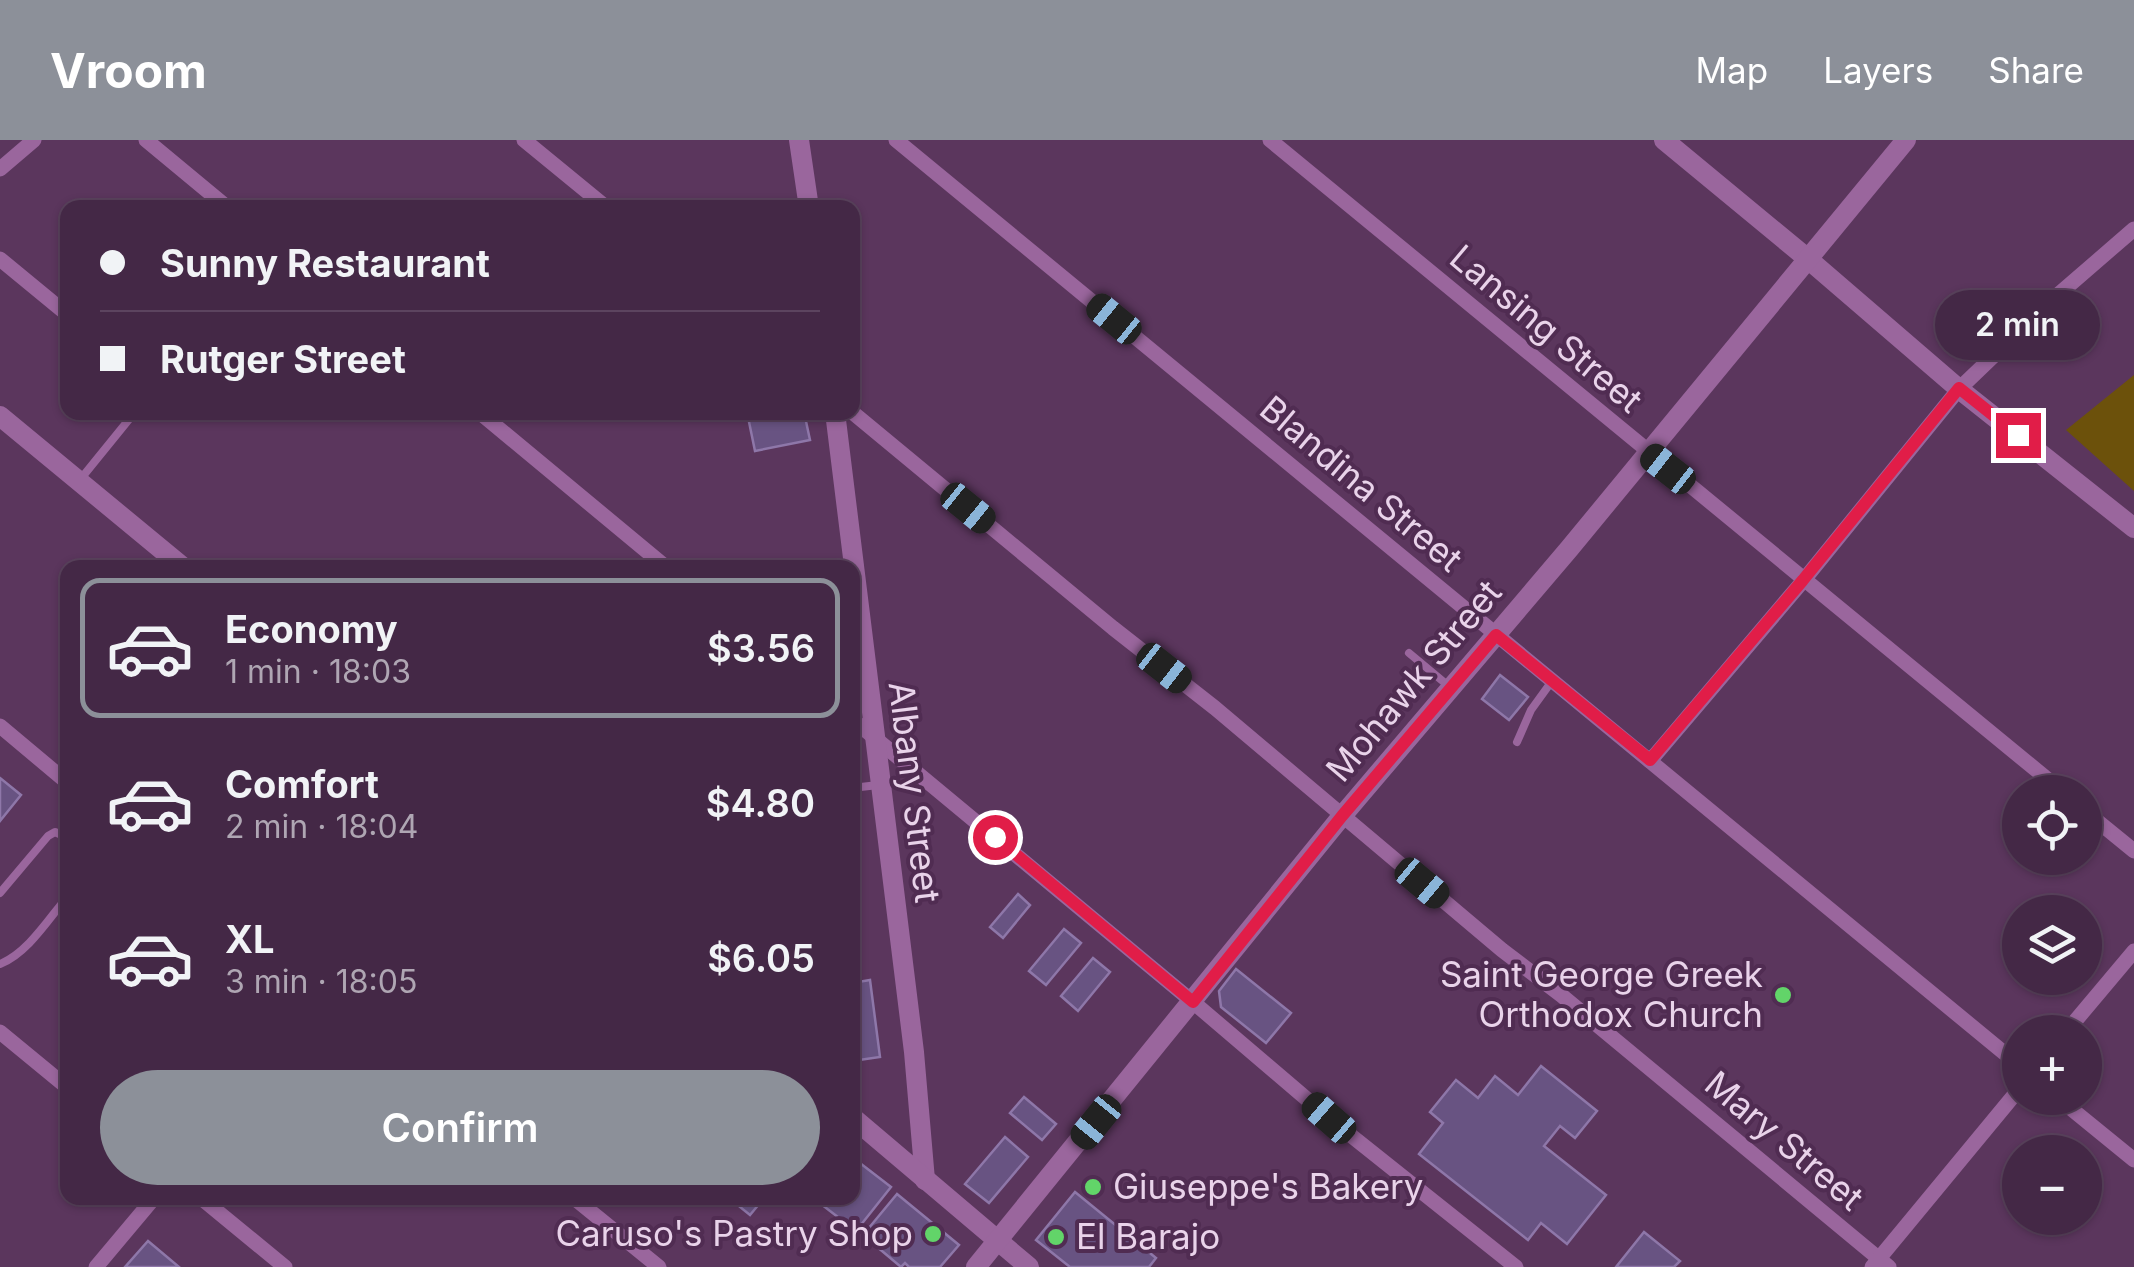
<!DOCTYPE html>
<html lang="en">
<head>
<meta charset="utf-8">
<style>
  :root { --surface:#442846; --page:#4e3451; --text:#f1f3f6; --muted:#afa6b3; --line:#5c445f; --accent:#8c9099 }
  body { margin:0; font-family:Inter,sans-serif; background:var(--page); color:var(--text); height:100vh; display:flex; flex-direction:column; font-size:38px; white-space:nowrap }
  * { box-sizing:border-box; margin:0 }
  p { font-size:32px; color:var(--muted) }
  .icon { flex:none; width:55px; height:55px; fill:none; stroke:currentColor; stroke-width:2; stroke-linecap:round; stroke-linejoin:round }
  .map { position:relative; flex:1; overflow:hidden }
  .drawer { position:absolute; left:60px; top:420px; width:800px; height:645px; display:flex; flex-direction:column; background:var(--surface); border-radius:20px; box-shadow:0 2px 8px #0004,0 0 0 2px var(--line) }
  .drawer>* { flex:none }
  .hud { position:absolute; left:60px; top:60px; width:800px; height:220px; border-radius:20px; box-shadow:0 2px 8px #0004,0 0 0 2px var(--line); display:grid; align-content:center; height:220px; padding:0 40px; background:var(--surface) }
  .tools { position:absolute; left:2002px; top:635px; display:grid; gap:20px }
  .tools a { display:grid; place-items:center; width:100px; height:100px; border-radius:50%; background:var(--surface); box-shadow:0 2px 8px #0004,0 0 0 2px var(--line); font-size:50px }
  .end { position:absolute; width:45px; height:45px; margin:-22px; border:12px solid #e11d48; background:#fff; box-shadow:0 0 0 5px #fff }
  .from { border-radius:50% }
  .bubble { position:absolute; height:70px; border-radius:35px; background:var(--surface); box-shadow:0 2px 8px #0004,0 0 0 2px var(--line); font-size:32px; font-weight:600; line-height:70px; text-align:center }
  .car { position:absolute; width:30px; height:60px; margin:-30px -15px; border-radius:12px; box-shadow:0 0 8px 2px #0007; background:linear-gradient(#222 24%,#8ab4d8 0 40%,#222 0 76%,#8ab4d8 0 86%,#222 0) }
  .hud b { display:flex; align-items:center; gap:35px; height:95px; font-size:38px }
  .hud b+b { border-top:2px solid var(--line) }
  .hud i { width:25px; height:25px; background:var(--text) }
  ul { padding:18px 0 0; list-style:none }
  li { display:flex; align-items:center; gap:30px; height:140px; margin:0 20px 15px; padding:0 20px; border:5px solid transparent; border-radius:20px }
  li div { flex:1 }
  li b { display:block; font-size:38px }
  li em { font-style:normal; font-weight:600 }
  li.on { border-color:var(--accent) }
  li>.icon { width:90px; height:90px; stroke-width:1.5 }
  .action { display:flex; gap:20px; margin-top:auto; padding:20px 40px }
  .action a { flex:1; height:115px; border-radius:60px; background:var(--accent); color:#fff; font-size:40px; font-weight:600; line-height:115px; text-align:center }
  header { display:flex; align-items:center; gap:60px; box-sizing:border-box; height:140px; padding:0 50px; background:var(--accent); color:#fff }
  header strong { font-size:48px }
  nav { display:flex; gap:55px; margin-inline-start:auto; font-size:35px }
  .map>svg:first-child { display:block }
  .green { fill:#6c510b }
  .building { fill:#685382; stroke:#8e77a9; stroke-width:2.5 }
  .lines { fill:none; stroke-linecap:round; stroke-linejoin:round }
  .service { stroke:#9a669d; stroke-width:8 }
  .minor { stroke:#9a669d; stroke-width:15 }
  .tertiary { stroke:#9a669d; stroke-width:20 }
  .route { stroke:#e11d48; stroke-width:12 }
  .poi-dot { fill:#62d469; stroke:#502c52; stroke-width:4 }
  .labels { text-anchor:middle; stroke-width:8; stroke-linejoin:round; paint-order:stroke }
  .street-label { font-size:35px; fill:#e9d3ea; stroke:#502c52 }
  .poi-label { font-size:35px; fill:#e9d3ea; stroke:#502c52; text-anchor:end }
</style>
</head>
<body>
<header>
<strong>Vroom</strong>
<nav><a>Map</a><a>Layers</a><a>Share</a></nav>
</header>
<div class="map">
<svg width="2134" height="1127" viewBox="0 0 2134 1127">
  <rect width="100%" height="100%" fill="#5b365d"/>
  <!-- green -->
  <polygon class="green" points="2134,235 2134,351 2066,290"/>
  <!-- building -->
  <g class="building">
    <polygon points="768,272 804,272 810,300 755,311 748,277"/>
    <polygon points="1500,535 1528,557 1509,580 1482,559"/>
    <polygon points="0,638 21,655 0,681"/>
    <polygon points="1018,754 1030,765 1003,798 990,787"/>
    <polygon points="1064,789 1081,803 1046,845 1029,831"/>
    <polygon points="1093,818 1110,832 1078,871 1061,856"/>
    <polygon points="1236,829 1291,873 1266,903 1221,867 1219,851"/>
    <polygon points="870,840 880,917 852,921 852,843"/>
    <polygon points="1541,926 1597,971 1575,998 1560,986 1544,1006 1606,1055 1567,1104 1541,1083 1528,1100 1419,1014 1443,983 1430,972 1456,940 1478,958 1495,936 1518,955"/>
    <polygon points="1024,957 1056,984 1042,1000 1010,973"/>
    <polygon points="1005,997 1028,1017 989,1063 965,1044"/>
    <polygon points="856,1020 891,1047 856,1091 821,1064 826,1058 852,1058 852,1024"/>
    <polygon points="1075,1052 1156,1118 1149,1127 1070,1127 1036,1100"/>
    <polygon points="897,1054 959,1105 940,1127 909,1127 905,1123 901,1127 863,1095"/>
    <polygon points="729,1058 770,1058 767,1061 764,1058 750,1075"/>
    <polygon points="1644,1092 1680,1121 1674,1127 1616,1127"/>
    <polygon points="148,1101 179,1127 125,1127"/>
  </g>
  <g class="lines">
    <!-- service -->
    <g class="service">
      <polyline points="79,341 135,272"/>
      <polyline points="1409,513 1451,548"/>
      <polyline points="1517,602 1531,570 1552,541"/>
      <polyline points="852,648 878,645"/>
      <polyline points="0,753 48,696 55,692 68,698"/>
      <path d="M 0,824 C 28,813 49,778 68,756"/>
    </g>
    <!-- minor -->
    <g class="minor">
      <polyline points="146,0 228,68"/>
      <polyline points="524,0 607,68"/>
      <polyline points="896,0 2020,926"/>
      <polyline points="1270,0 2063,652"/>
      <polyline points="0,29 34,0"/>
      <polyline points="0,119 68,175"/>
      <polyline points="479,272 667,428"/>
      <polyline points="852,272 1113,488 1215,568 1502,810 1561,855 1889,1127"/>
      <polyline points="852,579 1193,862 1329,978 1516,1127"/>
      <polyline points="0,586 68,643"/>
      <polyline points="1650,621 1803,441 1959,249 2052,160 2134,89"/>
      <polyline points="2085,671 2134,711"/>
      <polyline points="0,892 68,948"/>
      <polyline points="2066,892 2134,811"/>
      <polyline points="2058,958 2134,1020"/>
      <polyline points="201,1058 285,1127"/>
      <polyline points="574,1058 659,1127"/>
      <polyline points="96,1127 154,1058"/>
      <polyline points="1872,1127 2020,948"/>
    </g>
    <!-- tertiary -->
    <g class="tertiary">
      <polyline points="799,0 809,68"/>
      <polyline points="1664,0 1808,119 1959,249 2134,388"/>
      <polyline points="835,272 914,912 925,1040"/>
      <polyline points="0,276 184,428"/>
      <polyline points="852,977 1029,1127"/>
      <polyline points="976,1127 1342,676 1569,409 1906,0"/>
    </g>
  </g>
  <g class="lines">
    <!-- route -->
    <polyline class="route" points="995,697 1193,862 1342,676 1496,495 1650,620 1803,440 1959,248 2018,295"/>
  </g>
  <!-- markers -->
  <g class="poi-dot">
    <circle cx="1783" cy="855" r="10"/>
    <circle cx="1093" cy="1047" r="10"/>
    <circle cx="933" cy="1094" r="10"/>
    <circle cx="1056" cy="1097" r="10"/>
  </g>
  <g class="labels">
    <!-- street labels -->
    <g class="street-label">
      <text transform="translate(1546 189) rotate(40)" y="12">Lansing Street</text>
      <text transform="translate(1361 344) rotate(40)" y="12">Blandina Street</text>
      <text transform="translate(1414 541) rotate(-50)" y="12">Mohawk Street</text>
      <text transform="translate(914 652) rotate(83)" y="12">Albany Street</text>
      <text transform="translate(1784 1001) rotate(40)" y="12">Mary Street</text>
    </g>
    <!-- poi labels -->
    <g class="poi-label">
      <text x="1763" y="847">Saint George Greek<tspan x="1763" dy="40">Orthodox Church</tspan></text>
      <text x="1113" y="1059" text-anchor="start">Giuseppe's Bakery</text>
      <text x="913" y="1106">Caruso's Pastry Shop</text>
      <text x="1076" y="1109" text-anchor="start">El Barajo</text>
    </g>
  </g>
</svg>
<div class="tools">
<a><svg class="icon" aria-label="locate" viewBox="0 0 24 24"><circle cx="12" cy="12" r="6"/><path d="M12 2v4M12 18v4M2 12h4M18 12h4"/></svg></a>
<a><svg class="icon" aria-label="layers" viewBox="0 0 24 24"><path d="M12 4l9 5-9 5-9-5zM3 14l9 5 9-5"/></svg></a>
<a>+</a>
<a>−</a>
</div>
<i class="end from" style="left:995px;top:697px"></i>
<i class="end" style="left:2018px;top:295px"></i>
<div class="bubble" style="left:1935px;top:150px;width:165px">2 min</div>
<i class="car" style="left:1114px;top:179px;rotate:309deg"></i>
<i class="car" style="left:1668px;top:329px;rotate:308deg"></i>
<i class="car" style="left:968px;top:368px;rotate:129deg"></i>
<i class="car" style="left:1164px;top:528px;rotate:128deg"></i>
<i class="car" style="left:1422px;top:743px;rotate:130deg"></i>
<i class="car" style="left:1329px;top:978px;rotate:311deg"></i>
<i class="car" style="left:1096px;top:982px;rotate:219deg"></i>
<div class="hud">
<b><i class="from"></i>Sunny Restaurant</b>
<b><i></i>Rutger Street</b>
</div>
<section class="drawer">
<ul>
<li class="on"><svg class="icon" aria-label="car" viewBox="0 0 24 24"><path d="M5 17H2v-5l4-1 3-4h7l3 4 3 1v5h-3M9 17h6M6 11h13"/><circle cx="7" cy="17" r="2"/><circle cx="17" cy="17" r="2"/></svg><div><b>Economy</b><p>1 min · 18:03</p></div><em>$3.56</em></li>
<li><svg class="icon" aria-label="car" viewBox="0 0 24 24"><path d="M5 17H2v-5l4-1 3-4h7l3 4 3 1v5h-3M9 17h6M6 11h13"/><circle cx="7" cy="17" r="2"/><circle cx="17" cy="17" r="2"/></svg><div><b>Comfort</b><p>2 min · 18:04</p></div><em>$4.80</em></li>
<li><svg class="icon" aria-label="car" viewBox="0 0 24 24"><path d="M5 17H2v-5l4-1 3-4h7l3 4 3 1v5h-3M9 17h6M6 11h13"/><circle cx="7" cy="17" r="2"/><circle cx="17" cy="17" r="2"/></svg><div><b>XL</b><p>3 min · 18:05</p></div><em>$6.05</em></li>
</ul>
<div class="action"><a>Confirm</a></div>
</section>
</div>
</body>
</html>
